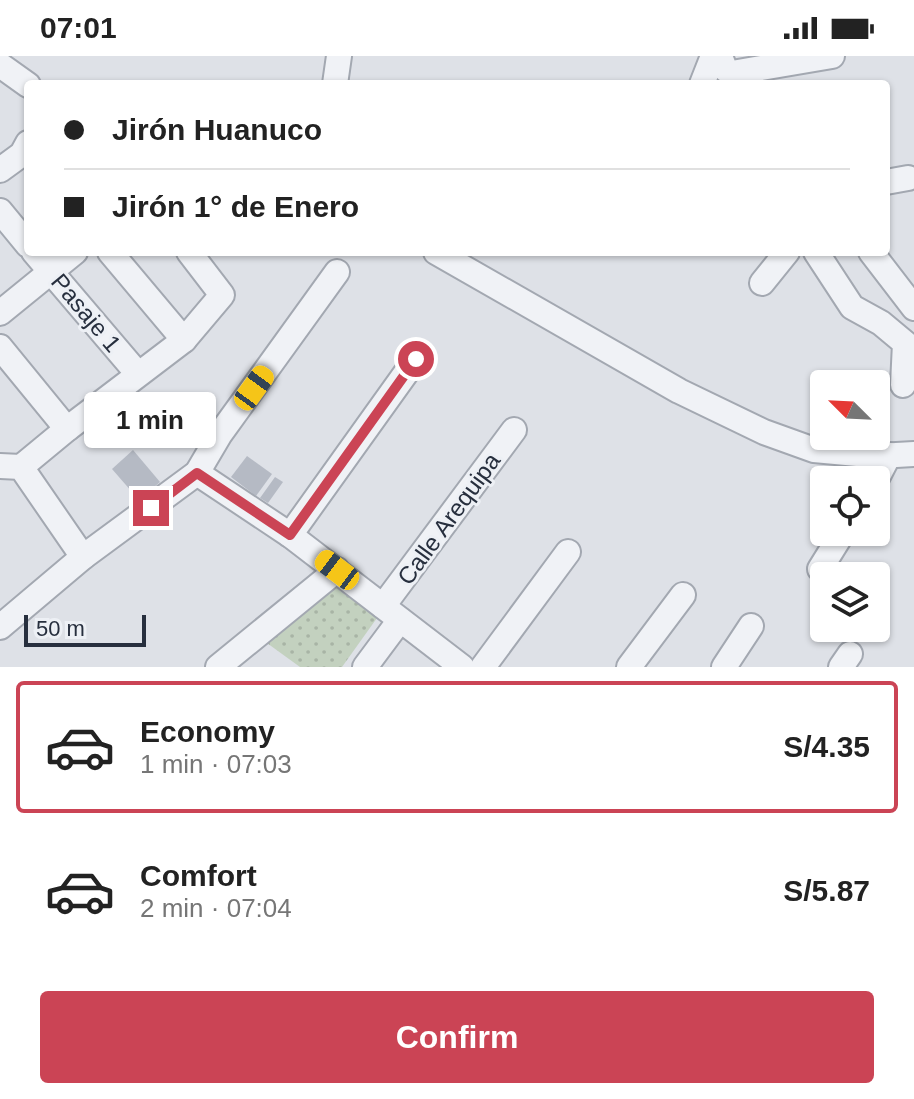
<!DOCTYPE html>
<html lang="en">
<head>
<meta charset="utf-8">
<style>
  :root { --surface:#fff; --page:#f6f6f6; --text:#222; --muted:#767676; --line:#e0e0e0; --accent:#cb4455 }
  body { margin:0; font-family:Helvetica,sans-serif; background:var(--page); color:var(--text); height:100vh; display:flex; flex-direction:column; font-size:30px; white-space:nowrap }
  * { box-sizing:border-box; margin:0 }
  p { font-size:26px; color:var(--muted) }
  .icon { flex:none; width:44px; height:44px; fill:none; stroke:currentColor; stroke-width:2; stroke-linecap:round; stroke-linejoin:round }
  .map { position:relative; height:611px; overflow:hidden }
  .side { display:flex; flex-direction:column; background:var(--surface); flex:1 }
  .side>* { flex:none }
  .guide { position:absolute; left:24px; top:24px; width:866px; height:176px; border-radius:8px; box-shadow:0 2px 6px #0004; display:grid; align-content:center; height:176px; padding:0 40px; background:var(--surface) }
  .needle { width:52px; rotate:294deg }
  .controls { position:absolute; left:810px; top:314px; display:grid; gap:16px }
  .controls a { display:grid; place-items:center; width:80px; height:80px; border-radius:8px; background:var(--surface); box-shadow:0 2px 6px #0004; font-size:40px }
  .scale { position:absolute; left:24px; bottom:20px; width:122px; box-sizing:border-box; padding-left:8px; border:4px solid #272f3e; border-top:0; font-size:22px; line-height:28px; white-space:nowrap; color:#272f3e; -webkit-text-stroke:6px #edf0f5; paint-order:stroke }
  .end { position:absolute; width:36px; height:36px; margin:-18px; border:10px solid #cb4455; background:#fff; box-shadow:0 0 0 4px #fff }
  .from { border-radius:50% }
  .bubble { position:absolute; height:56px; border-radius:8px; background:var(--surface); box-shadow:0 2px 6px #0004; font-size:26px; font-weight:600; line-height:56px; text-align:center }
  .car { position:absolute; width:24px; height:48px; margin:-24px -12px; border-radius:10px; box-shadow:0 0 6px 2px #0007; background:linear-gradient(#f5c518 24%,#345 0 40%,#f5c518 0 76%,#345 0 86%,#f5c518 0) }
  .guide b { display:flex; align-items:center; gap:28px; height:76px; font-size:30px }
  .guide b+b { border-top:2px solid var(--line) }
  .guide i { width:20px; height:20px; background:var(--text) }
  ul { padding:14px 0 0; list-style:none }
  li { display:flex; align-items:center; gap:24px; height:132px; margin:0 16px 12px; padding:0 24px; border:4px solid transparent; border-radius:8px }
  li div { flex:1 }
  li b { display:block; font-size:30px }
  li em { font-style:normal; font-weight:600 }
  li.selected { border-color:var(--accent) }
  li>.icon { width:72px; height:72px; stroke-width:1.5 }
  .action { display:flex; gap:16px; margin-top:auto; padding:16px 40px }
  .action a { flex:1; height:92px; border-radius:8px; background:var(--accent); color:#fff; font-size:32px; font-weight:600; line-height:92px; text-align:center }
  .status { display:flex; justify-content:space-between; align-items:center; height:56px; padding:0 40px; background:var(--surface); direction:ltr }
  .status svg { height:22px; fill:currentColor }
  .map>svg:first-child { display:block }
  .grass { fill:url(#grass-dots) }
  .building { fill:#b5bac4 }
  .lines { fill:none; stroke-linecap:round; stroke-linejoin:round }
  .minor-casing { stroke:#a3a8b1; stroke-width:28 }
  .minor { stroke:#f0f2f6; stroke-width:24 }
  .route { stroke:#cb4455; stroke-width:10 }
  .labels { text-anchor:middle; stroke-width:6; stroke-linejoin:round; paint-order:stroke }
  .street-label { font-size:24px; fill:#272f3e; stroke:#edf0f5 }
</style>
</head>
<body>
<div class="status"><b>07:01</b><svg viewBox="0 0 49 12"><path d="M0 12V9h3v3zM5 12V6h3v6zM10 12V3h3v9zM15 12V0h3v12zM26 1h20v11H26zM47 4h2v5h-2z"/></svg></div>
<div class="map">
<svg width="914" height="611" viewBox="0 0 914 611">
  <defs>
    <pattern id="grass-dots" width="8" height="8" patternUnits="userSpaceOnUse" patternTransform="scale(2)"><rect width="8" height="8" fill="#c3d1bf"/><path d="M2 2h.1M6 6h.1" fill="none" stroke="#a8b4a5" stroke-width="1.8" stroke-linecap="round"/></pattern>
  </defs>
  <rect width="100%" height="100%" fill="#dee1e7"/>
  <!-- grass -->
  <polygon class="grass" points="328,526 377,562 342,611 300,611 260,582"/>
  <!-- building -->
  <g class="building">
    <polygon points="130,343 153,372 140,383 117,354"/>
    <polygon points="133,394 160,426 139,444 112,413"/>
    <polygon points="247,400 272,418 256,440 231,421"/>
    <polygon points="275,421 283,426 268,447 260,442"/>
  </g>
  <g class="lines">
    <!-- minor casing -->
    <g class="minor-casing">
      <g id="minor">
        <polyline points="720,0 725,13 732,17 832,0"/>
        <polyline points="0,9 28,29"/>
        <polyline points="335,28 339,0"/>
        <polyline points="702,28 713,0"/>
        <polyline points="0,114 22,98 28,87"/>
        <polyline points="886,126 908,122"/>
        <polyline points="0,155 28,189"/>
        <polyline points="34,196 138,318"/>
        <polyline points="110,196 184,284"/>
        <polyline points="436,196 679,335 764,376 814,394 879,400 914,398"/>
        <polyline points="816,196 852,251 881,267 905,287 903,329"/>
        <polyline points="871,196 914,252"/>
        <polyline points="762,227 787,196"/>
        <polyline points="0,257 75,196"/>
        <polyline points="0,291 67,373"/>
        <polyline points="0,410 21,411 83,501"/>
        <polyline points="21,411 67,373 184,284 222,239 189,196"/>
        <polyline points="197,417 290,479 462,611"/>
        <polyline points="876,424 889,399"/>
        <polyline points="290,479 416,303"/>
        <polyline points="820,513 843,476"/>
        <polyline points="383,550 514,374"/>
        <polyline points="0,571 83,501 197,417 220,378 337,216"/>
        <polyline points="218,611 337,514"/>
        <polyline points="365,611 400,564"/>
        <polyline points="483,611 568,496"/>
        <polyline points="629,611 683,539"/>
        <polyline points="724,611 751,570"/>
        <polyline points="841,611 850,598"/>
      </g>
    </g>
    <!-- minor -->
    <use href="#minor" class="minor"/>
  </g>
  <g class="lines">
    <!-- route -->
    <polyline class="route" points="151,452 197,417 290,479 416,303"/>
  </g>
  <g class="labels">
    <!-- street labels -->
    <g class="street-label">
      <text transform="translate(86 257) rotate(50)" y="8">Pasaje 1</text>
      <text transform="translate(449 463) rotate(-54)" y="8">Calle Arequipa</text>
    </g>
  </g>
</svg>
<div class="controls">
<a><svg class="needle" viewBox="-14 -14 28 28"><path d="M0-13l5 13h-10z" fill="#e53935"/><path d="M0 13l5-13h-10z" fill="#767676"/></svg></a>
<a><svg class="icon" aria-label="locate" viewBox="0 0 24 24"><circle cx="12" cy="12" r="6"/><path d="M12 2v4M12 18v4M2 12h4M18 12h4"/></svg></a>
<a><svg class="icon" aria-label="layers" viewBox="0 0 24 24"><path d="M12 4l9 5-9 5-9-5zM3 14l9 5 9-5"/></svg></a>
</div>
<div class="scale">50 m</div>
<i class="end from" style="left:416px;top:303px"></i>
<i class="end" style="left:151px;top:452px"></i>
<div class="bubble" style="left:84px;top:336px;width:132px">1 min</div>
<i class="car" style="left:254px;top:332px;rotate:36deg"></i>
<i class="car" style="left:337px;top:514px;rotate:307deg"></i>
<div class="guide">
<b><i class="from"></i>Jirón Huanuco</b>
<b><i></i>Jirón 1° de Enero</b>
</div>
</div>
<section class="side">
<ul>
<li class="selected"><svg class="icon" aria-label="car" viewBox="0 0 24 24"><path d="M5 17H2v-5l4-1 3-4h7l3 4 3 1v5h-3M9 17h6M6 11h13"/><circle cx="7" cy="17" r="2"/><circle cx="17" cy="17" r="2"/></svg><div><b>Economy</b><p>1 min · 07:03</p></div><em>S/4.35</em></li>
<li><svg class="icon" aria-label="car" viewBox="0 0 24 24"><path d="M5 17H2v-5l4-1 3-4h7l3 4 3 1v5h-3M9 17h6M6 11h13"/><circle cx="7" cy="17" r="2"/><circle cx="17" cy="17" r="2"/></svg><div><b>Comfort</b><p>2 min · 07:04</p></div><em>S/5.87</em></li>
</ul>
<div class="action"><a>Confirm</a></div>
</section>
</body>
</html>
